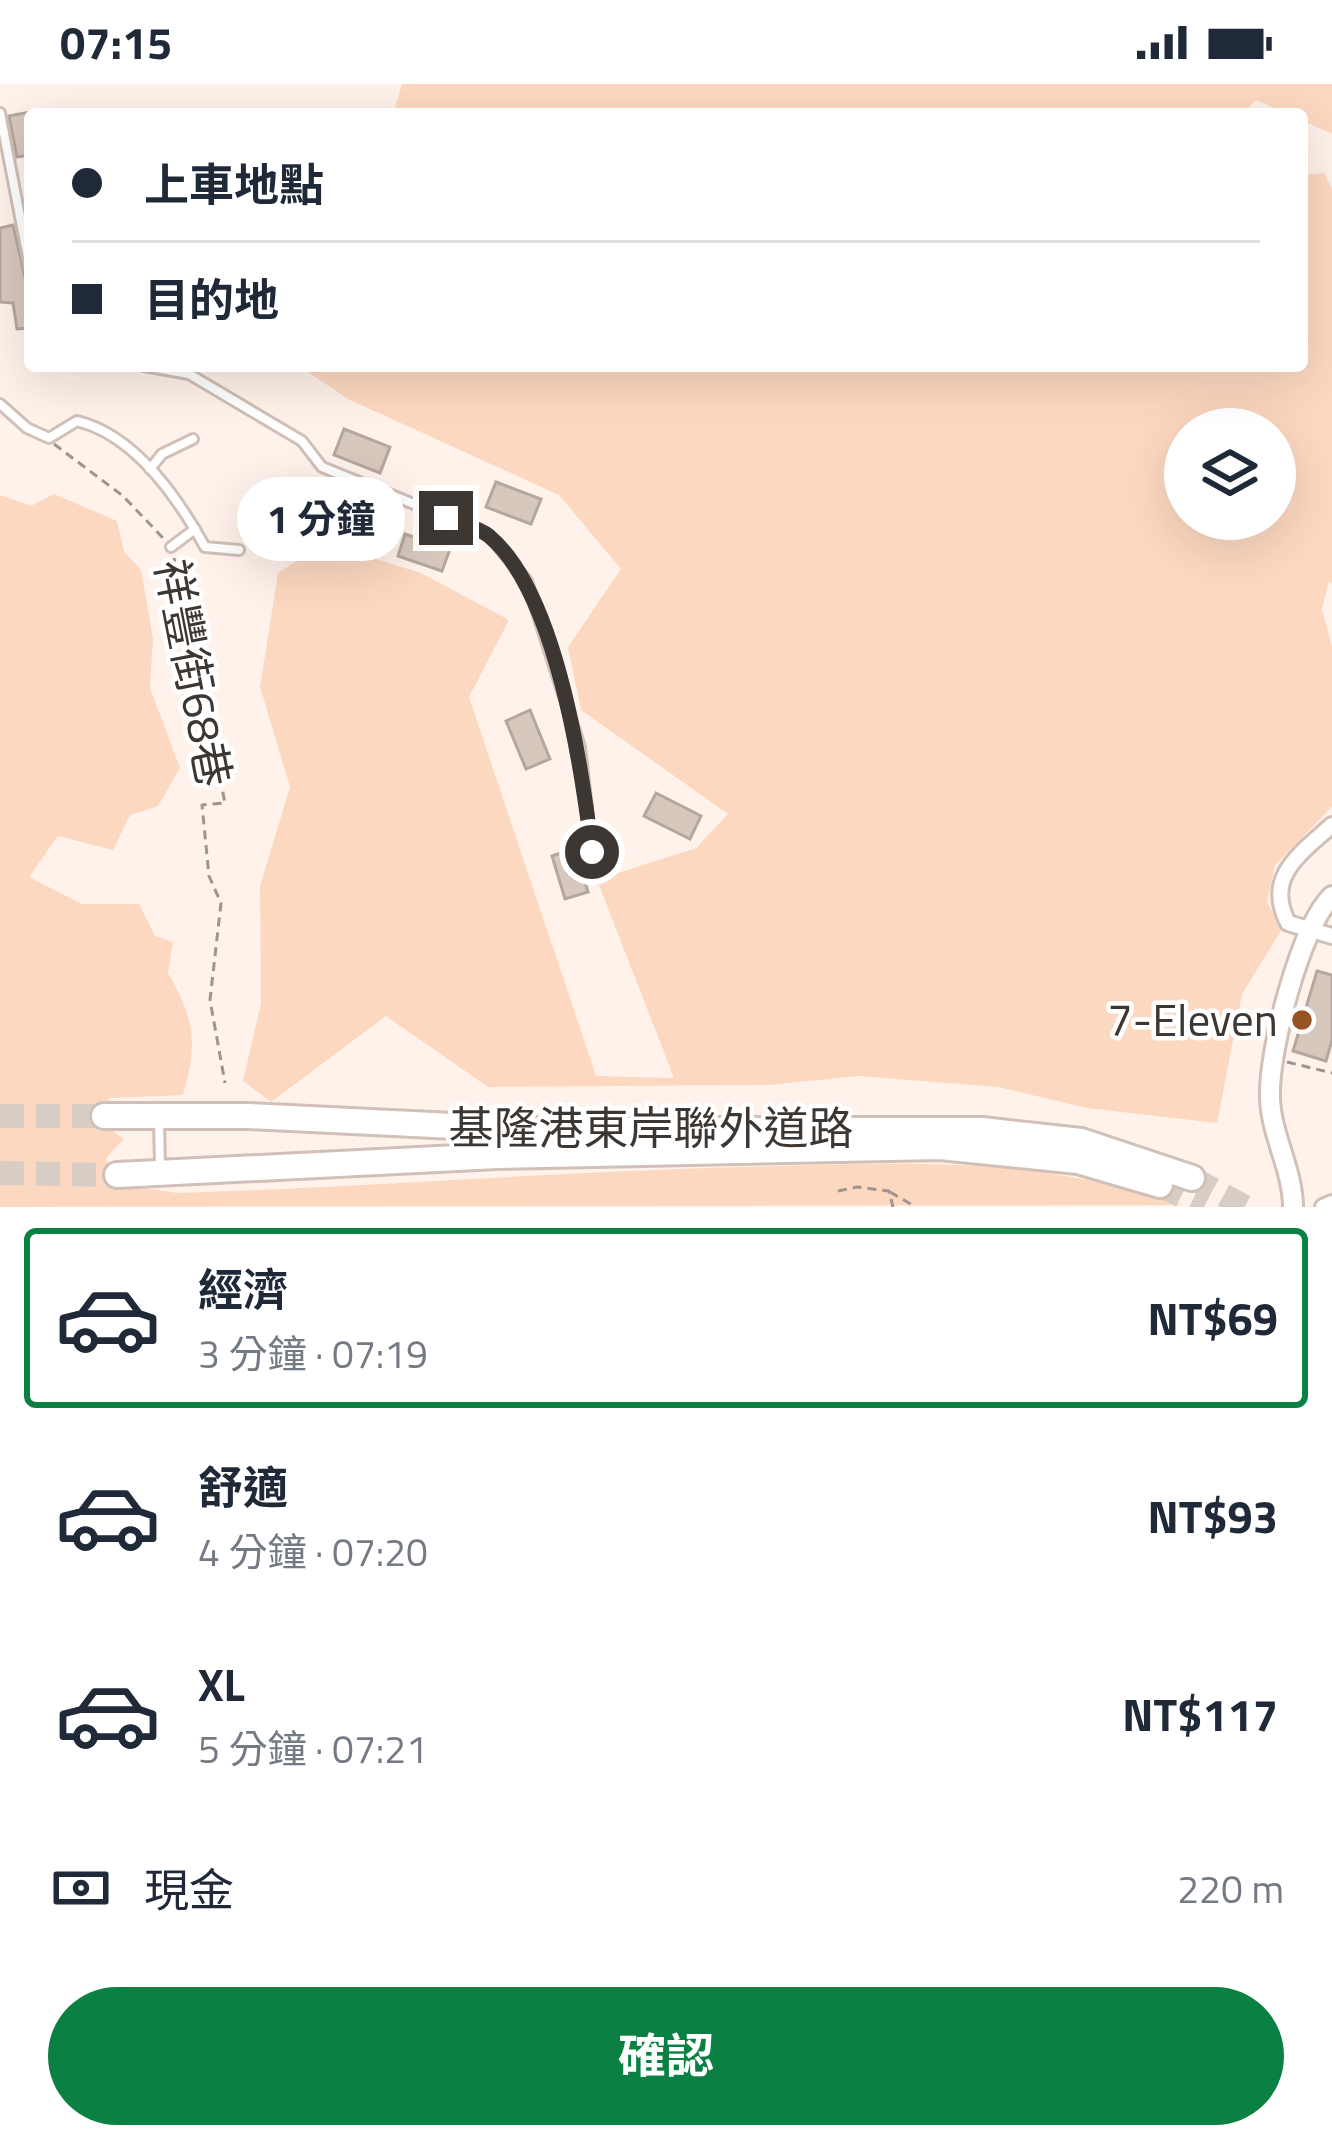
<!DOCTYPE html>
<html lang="zh-TW">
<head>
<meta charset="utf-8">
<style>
  :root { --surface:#fff; --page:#f2f2f3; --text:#1f2937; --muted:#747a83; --line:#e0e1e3; --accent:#0b8043 }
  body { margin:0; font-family:"Titillium Web","Noto Sans TC",sans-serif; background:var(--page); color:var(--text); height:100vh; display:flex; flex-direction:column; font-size:45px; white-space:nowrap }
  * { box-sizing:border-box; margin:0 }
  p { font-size:39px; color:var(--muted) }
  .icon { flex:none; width:66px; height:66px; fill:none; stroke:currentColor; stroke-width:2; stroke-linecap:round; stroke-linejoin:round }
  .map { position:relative; height:1123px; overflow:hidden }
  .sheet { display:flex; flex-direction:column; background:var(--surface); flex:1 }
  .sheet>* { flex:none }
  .banner { position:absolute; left:24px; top:24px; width:1284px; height:264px; border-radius:12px; box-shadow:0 12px 48px #0002; display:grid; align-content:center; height:264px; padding:0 48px; background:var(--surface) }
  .fabs { position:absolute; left:1164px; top:324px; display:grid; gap:24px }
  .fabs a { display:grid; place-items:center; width:132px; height:132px; border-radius:50%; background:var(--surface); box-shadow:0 12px 48px #0002; font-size:60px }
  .end { position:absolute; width:54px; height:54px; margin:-27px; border:15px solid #3d3733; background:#fff; box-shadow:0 0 0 6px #fff }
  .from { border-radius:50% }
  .bubble { position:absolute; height:84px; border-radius:42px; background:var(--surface); box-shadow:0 12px 48px #0002; font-size:39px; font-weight:700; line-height:84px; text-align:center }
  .banner b { display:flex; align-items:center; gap:42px; height:114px; font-size:45px }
  .banner b+b { border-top:3px solid var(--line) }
  .banner i { width:30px; height:30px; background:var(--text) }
  ul { padding:21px 0 0; list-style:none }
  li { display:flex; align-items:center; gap:36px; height:180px; margin:0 24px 18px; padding:0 24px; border:6px solid transparent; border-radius:12px }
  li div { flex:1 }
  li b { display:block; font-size:45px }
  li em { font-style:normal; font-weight:700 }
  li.active { border-color:var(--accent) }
  li>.icon { width:108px; height:108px; stroke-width:1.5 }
  .pay { display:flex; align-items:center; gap:30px; height:132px; padding:0 48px; font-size:45px }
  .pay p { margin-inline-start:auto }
  .cta { display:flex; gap:24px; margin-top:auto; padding:24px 48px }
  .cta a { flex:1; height:138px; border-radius:72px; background:var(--accent); color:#fff; font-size:48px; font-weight:700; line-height:138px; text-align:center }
  .status { display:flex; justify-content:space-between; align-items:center; height:84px; padding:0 60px; background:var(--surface); direction:ltr }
  .status svg { height:33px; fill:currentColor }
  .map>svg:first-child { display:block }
  .green { fill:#fdd8c1; fill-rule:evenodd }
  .building { fill:#d7c8be; stroke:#b6a79e; stroke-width:3 }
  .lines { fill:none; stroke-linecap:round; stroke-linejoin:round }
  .highway-tunnel { stroke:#d8cdc5; stroke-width:24; stroke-dasharray:24 12; stroke-linecap:butt }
  .lane-casing { stroke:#d0c0b7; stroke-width:14 }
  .street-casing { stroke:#d0c0b7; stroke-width:20 }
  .secondary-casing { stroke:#d0c0b7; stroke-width:24 }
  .highway-casing { stroke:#d0c0b7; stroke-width:30 }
  .path { stroke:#9e958f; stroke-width:3; stroke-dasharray:9 6; stroke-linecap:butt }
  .lane { stroke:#fff; stroke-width:8 }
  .street { stroke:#fff; stroke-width:14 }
  .secondary { stroke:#fff; stroke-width:18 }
  .highway { stroke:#fff; stroke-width:24 }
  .route { stroke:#3d3733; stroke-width:15 }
  .poi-dot { fill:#965323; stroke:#fff; stroke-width:4.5 }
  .labels { text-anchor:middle; stroke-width:9; stroke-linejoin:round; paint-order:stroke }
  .street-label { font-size:45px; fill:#3d3733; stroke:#fff }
  .poi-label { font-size:45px; fill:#3d3733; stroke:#fff; text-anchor:end }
</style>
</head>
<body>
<div class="status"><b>07:15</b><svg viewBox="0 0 49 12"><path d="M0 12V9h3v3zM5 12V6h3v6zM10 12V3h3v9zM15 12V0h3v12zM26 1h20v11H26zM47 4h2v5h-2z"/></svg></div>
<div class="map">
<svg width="1332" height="1123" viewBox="0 0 1332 1123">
  <rect width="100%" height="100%" fill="#fff2ea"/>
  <!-- green -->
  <g class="green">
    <polygon points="402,0 1332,0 1332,50 1302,36 1302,30 1288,30 1256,16 1242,30 393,30"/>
    <path d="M 1324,89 L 1332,104 L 1332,500 L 1329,497 L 1322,525 L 1332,563 L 1332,723 L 1275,781 L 1267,818 L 1282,845 L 1242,910 L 1217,1039 L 1087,1024 L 998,1003 L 859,992 L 768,1001 L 488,1003 L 386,932 L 271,1018 L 243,997 L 261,919 L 260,802 L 290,703 L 260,603 L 278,489 L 325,459 L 421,489 L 509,536 L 469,613 L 596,992 L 674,994 L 597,796 L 696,764 L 728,730 L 581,626 L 568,563 L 621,485 L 559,411 L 348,315 L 299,282 L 1302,282 L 1302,91 ZM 1275,345 L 1275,435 L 1185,435 L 1185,345 Z"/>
    <path d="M 54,410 L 117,437 L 124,468 L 141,486 L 153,554 L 150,604 L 180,684 L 158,722 L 130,731 L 113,766 L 58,752 L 29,793 L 82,820 L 139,820 L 155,852 L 173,858 L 168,889 C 195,936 198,959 183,1011 L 110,1014 L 99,1026 L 104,1041 L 124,1055 L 106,1074 L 113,1100 L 178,1109 C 366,1103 554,1088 742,1083 C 895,1079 1035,1070 1182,1121 L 0,1123 L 0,411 L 31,422 Z"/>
  </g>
  <!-- building -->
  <g class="building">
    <polygon points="30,28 30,71 17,73 9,32"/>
    <polygon points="13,141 30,215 30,244 17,245 13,219 0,218 0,144"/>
    <polygon points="344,345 390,363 380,389 334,371"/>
    <polygon points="496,398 541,415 531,440 486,423"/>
    <polygon points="405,450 450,465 442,487 398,472"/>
    <polygon points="530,626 550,675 526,685 506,637"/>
    <polygon points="656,709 701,732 690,755 644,732"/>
    <polygon points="575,764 589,792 584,794 588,808 565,815 552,772"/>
    <polygon points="1317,887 1332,891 1332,956 1326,977 1293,967"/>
  </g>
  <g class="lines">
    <!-- highway-tunnel -->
    <g class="highway-tunnel">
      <polyline points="0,1032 104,1032"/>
      <polyline points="0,1089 117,1091"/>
      <polyline points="1192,1094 1245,1123"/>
      <polyline points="1160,1101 1204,1123"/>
    </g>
    <!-- lane casing -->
    <g class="lane-casing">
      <g id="lane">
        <polyline points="0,29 30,184"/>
        <polyline points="144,282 189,290 302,357 322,383 488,450 527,497 580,663 592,768"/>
        <path d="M 0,320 L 27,344 L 49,354 L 77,337 C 135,351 178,414 205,463 L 239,466"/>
        <polyline points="150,385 162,370 193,355"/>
        <polyline points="171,463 195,445"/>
        <polyline points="159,1034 160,1085"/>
      </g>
    </g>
    <!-- street casing -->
    <g class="street-casing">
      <g id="street">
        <path d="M 1332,741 C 1300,770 1264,793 1288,839 L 1332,852"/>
        <polyline points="1323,1123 1332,1119"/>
      </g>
    </g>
    <!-- secondary casing -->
    <g class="secondary-casing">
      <path id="secondary" d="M 1293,1123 C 1293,1086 1271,1051 1270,1014 C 1268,969 1300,843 1332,812"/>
    </g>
    <!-- highway casing -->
    <g class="highway-casing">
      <g id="highway">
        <polyline points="104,1032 248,1032 536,1046 982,1046 1081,1057 1192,1094"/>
        <polyline points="117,1091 497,1072 940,1063 1078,1077 1160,1101"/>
      </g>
    </g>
    <!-- path -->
    <g class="path">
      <polyline points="54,360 123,412 164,455"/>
      <polyline points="174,474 197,630 216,674 225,719 202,721 209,792 221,819 210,916 225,999"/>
      <polyline points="1287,978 1332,989"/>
      <polyline points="838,1107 857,1103 889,1107 893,1123"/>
      <polyline points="890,1108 916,1123"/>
    </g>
    <!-- lane -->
    <use href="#lane" class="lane"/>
    <!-- street -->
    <use href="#street" class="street"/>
    <!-- secondary -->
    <use href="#secondary" class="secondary"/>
    <!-- highway -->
    <use href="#highway" class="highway"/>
  </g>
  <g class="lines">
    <!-- route -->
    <path class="route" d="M 446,434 C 459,439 478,443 489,452 C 556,508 582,684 592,768"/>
  </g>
  <!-- markers -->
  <circle class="poi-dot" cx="1302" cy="936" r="12"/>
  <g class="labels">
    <!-- street labels -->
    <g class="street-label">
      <text transform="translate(193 589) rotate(79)" y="16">祥豐街68巷</text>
      <text x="651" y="1060">基隆港東岸聯外道路</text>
    </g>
    <!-- poi labels -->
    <g class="poi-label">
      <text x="1278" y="952">7-Eleven</text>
    </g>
  </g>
</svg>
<div class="fabs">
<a><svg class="icon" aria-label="layers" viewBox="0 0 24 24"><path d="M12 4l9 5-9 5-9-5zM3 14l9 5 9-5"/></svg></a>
</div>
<i class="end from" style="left:592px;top:768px"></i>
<i class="end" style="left:446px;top:434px"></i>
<div class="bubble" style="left:237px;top:393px;width:168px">1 分鐘</div>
<div class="banner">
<b><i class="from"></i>上車地點</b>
<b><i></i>目的地</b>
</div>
</div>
<section class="sheet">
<ul>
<li class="active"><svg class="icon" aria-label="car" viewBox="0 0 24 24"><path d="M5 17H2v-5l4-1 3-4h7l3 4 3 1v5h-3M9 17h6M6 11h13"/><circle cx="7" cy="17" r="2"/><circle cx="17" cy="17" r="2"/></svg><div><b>經濟</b><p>3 分鐘 · 07:19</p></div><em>NT$69</em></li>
<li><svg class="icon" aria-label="car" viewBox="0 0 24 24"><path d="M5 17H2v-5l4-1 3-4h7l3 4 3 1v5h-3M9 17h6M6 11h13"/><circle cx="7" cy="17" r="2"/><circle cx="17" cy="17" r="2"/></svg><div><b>舒適</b><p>4 分鐘 · 07:20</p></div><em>NT$93</em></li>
<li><svg class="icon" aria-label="car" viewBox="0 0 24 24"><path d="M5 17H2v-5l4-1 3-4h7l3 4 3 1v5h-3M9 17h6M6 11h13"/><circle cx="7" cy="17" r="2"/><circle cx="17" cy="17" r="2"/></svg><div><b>XL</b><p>5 分鐘 · 07:21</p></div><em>NT$117</em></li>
</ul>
<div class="pay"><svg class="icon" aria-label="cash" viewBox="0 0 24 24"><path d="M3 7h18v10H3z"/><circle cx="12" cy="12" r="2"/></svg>現金<p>220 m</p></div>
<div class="cta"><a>確認</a></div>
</section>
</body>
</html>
